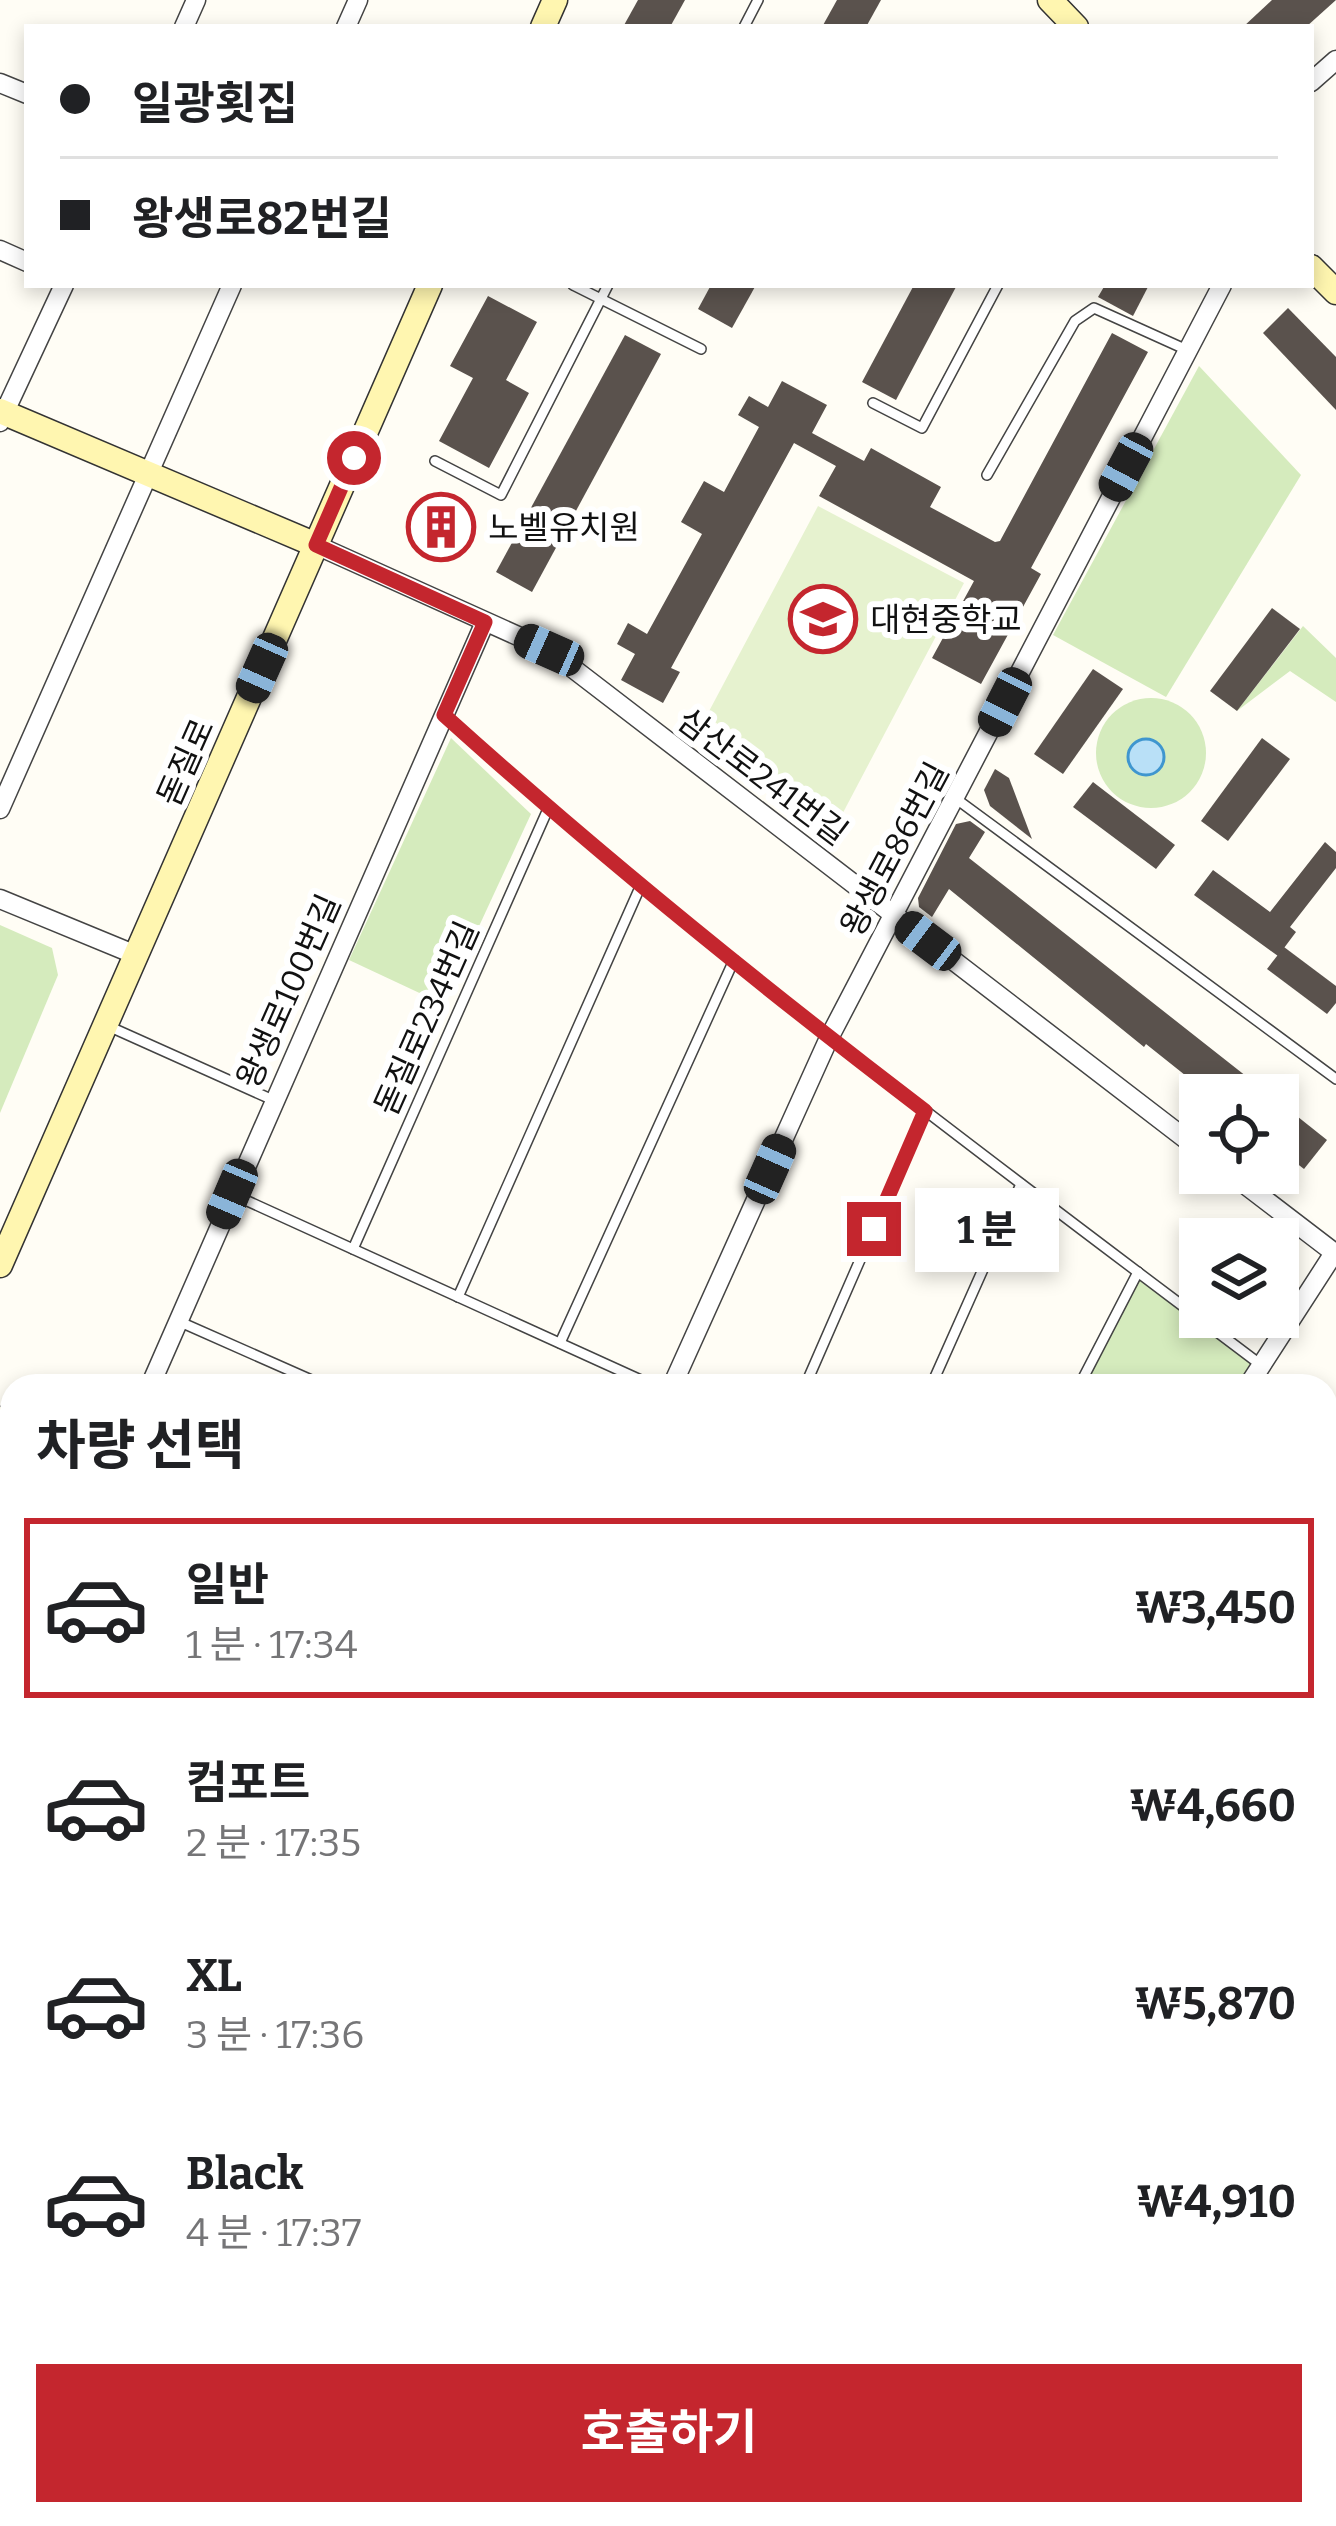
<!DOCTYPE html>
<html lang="ko">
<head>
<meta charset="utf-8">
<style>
  :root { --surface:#fff; --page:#f6f6f6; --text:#202124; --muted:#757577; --line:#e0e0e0; --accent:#c4262e }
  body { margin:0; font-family:Bitter,"Noto Sans KR",serif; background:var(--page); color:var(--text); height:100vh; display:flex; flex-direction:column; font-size:45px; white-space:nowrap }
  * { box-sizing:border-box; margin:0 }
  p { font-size:39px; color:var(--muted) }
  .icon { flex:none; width:66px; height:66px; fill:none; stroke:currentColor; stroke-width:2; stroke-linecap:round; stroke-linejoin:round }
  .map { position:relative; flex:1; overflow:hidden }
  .panel { position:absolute; left:0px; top:1374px; width:1338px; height:1152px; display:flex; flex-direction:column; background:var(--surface); border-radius:36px 36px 0 0; box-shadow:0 6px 18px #0003 }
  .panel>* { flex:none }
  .hud { position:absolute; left:24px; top:24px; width:1290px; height:264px; border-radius:0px; box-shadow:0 6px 18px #0003; display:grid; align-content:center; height:264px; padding:0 36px; background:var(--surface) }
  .tools { position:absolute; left:1179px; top:1074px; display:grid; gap:24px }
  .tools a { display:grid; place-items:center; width:120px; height:120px; border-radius:0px; background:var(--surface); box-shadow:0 6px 18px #0003; font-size:60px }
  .end { position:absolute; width:54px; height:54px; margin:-27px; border:15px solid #c4262e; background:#fff; box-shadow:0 0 0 6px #fff }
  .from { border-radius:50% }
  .bubble { position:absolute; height:84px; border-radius:0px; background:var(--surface); box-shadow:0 6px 18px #0003; font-size:39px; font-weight:700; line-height:84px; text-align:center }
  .car { position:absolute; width:36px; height:72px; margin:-36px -18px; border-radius:15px; box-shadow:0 0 9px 3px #0007; background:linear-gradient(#222 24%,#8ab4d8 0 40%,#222 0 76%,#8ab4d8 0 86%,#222 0) }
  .hud b { display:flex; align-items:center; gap:42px; height:114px; font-size:45px }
  .hud b+b { border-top:3px solid var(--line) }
  .hud i { width:30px; height:30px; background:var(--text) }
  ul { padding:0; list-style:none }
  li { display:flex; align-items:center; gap:36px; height:180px; margin:0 24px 18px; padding:0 12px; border:6px solid transparent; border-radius:0px }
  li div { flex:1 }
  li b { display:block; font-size:45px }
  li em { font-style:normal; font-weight:700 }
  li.active { border-color:var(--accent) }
  li>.icon { width:108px; height:108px; stroke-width:1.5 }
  h2 { padding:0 36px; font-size:54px; line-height:144px }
  .button { display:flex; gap:24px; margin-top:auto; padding:24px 36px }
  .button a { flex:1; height:138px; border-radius:0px; background:var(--accent); color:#fff; font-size:48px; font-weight:700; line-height:138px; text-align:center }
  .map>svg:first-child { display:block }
  .green { fill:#d5ebbd }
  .pitch { fill:#e6f2cf }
  .water { fill:#b9e0f7; stroke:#3f96cf; stroke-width:3 }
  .building { fill:#5a524d }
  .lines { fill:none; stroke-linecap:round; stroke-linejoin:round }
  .lane-casing { stroke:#444; stroke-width:12 }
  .street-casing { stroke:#444; stroke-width:21 }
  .secondary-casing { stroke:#333; stroke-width:27 }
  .lane { stroke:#fff; stroke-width:9 }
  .street { stroke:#fff; stroke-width:18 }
  .secondary { stroke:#fff6b0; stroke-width:24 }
  .route { stroke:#c4262e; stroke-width:15 }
  .labels { text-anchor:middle; stroke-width:12; stroke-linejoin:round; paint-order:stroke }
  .poi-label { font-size:33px; fill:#111; stroke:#fff; text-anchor:start }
  .street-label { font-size:33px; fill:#111; stroke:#fff }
</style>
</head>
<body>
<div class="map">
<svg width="1336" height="2526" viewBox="0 0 1336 2526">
  <rect width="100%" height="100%" fill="#fffdf5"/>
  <!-- green -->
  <g class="green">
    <polygon points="1199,366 1301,475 1166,697 1053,635"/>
    <polygon points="1303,626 1336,658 1336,702 1290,671 1237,711"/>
    <circle cx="1151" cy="753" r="55"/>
    <polygon points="451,738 531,814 443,1004 349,960"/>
    <polygon points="0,925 52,948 58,975 0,1113"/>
    <polygon points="1138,1272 1261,1365 1248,1386 1079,1386"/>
  </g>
  <!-- pitch -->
  <polygon class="pitch" points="818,506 964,583 836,826 707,715"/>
  <!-- water -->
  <circle class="water" cx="1146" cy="757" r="18"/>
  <!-- building -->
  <g class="building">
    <polygon points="638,0 685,0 670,27 623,27"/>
    <polygon points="837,0 881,0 866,27 822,27"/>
    <polygon points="1272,0 1336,0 1306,27 1243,27"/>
    <polygon points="711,285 756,285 732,328 698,309"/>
    <polygon points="914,285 957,285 896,400 862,382"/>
    <polygon points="1105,285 1149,285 1133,316 1098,297"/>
    <polygon points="488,296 537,322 506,380 529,393 489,468 439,441 473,378 450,366"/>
    <polygon points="1288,308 1336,357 1336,410 1263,333"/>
    <polygon points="1112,333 1148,352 1031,568 1041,574 981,684 932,658 974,581 819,496 836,466 794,443 671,668 680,672 663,703 621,680 635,654 617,644 628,623 647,634 702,534 681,522 704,481 724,492 759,427 738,415 749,396 768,407 782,381 827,405 812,433 864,461 871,448 941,487 930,507 995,542 1000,541"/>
    <polygon points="625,335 661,354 532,592 496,572"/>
    <polygon points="428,497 473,517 455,558 409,538"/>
    <polygon points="1272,608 1300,629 1237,711 1210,691"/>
    <polygon points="1093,669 1123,689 1063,774 1034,754"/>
    <polygon points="1262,738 1290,759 1228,841 1201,821"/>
    <polygon points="995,769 1009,778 1032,839 990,806 984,790"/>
    <polygon points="1093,782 1175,845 1156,869 1073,807"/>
    <polygon points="970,821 985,832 969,858 1270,1095 1210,1095 1146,1044 1144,1047 949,889 932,917 919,907 918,898 956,824"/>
    <polygon points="1325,842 1336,852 1336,868 1290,927 1296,932 1278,956 1194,895 1213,870 1270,912"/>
    <polygon points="1284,947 1336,986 1336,1003 1327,1014 1267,969"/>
    <polygon points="1278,1101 1327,1140 1304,1169 1278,1149"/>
  </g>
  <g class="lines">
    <!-- lane casing -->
    <g class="lane-casing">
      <g id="lane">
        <polyline points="744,27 758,0"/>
        <polyline points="573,285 701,349"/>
        <polyline points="873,403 922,428 998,285"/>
        <polyline points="435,461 501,495 608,285"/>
        <polyline points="987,475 1075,321 1094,308 1187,350"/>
        <path d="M 444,715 C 702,948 983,1155 1261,1365"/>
        <polyline points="955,798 1336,1079"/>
        <polyline points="108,1026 273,1100"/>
        <polyline points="232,1194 654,1386"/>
        <polyline points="353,1249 548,809"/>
        <polyline points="458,1297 641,885"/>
        <polyline points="178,1321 325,1386"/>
        <polyline points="560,1343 734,960"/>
        <polyline points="805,1386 925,1111"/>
        <polyline points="931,1386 1021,1184"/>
        <polyline points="1079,1386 1138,1272"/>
        <polyline points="1326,1797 1336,1802"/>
        <polyline points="0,2114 12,2086"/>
        <polyline points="976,2526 984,2514"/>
      </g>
    </g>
    <!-- street casing -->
    <g class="street-casing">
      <g id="street">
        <polyline points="184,27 196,0"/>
        <polyline points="346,27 358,0"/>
        <polyline points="1311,82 1336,60"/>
        <polyline points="0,83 27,94"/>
        <polyline points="0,250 27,262"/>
        <polyline points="0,422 64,285"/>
        <polyline points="316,545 549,650 1200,1150"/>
        <polyline points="0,809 232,285"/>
        <polyline points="0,899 136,955"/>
        <polyline points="1230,1173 1336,1254"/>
        <polyline points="150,1386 485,622"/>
        <polyline points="672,1386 829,1038 1222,285"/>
        <polyline points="1248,1386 1334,1253"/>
        <polyline points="1326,1568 1336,1551"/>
        <polyline points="0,1730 12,1703"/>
        <polyline points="0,2254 12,2259"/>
        <polyline points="0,2426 12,2431"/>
        <polyline points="195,2514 223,2526"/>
        <polyline points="587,2514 616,2526"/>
        <polyline points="782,2526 788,2514"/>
      </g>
    </g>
    <!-- secondary casing -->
    <g class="secondary-casing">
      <g id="secondary">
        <polyline points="1050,0 1076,27"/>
        <polyline points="543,27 555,0"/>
        <polyline points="1311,267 1336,292"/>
        <polyline points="0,411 316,545"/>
        <polyline points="0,1265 430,285"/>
        <polyline points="0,1419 12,1424"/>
        <polyline points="1326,2028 1336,2033"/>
        <polyline points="1326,2392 1336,2375"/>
        <polyline points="1326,2497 1336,2480"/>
        <polyline points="1248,2526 1255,2514"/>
        <polyline points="1309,2526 1316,2514"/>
      </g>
    </g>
    <!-- lane -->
    <use href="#lane" class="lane"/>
    <!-- street -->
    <use href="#street" class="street"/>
    <!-- secondary -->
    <use href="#secondary" class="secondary"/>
  </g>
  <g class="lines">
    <!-- route -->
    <path class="route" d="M 354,458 L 316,545 L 485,622 L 444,715 C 598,854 760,985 925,1111 L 874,1229"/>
  </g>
  <!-- icons -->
  <defs>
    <g id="building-ring" transform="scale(3.45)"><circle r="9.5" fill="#fff" stroke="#c4262e" stroke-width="1.5"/><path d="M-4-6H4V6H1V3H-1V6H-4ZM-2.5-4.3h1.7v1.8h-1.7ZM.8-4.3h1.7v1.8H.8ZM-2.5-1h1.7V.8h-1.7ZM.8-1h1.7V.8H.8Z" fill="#c4262e"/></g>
    <g id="school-ring" transform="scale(3.45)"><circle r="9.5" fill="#fff" stroke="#c4262e" stroke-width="1.5"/><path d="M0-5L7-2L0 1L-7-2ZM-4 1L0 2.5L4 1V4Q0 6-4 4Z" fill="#c4262e"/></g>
  </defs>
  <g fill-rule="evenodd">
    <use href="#building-ring" x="441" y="527"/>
    <use href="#school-ring" x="823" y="619"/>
  </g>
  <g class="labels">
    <!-- poi labels -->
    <g class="poi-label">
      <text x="488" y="539">노벨유치원</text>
      <text x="870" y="631">대현중학교</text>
    </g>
    <!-- street labels -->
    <g class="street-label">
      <text transform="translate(185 762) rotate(-66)" y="12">돋질로</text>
      <text transform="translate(763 776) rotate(37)" y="12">삼산로241번길</text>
      <text transform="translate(894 849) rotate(-62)" y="12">왕생로86번길</text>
      <text transform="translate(288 991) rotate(-66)" y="12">왕생로100번길</text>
      <text transform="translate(426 1018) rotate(-66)" y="12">돋질로234번길</text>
    </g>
  </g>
</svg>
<div class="tools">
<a><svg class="icon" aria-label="locate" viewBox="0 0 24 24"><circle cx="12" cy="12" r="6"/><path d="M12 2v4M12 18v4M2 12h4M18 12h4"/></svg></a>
<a><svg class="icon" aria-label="layers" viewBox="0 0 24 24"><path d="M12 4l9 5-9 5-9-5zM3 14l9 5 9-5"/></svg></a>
</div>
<i class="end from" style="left:354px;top:458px"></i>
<i class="end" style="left:874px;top:1229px"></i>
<div class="bubble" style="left:915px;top:1188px;width:144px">1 분</div>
<i class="car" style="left:1126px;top:467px;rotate:208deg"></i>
<i class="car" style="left:549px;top:650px;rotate:294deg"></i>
<i class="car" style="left:262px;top:668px;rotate:204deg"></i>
<i class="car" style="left:1005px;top:702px;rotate:207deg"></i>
<i class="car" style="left:928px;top:941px;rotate:307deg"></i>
<i class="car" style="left:770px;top:1169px;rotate:24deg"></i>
<i class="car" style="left:232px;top:1194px;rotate:203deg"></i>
<div class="hud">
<b><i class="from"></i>일광횟집</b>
<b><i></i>왕생로82번길</b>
</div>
<section class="panel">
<h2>차량 선택</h2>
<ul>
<li class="active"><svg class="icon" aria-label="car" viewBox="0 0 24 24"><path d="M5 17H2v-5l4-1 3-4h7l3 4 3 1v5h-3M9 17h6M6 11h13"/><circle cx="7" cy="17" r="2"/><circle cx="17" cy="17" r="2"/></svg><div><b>일반</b><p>1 분 · 17:34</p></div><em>₩3,450</em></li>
<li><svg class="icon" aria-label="car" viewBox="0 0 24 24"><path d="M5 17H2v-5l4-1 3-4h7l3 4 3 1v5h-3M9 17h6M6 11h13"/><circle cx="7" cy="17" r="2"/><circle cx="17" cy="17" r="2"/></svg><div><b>컴포트</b><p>2 분 · 17:35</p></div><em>₩4,660</em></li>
<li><svg class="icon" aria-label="car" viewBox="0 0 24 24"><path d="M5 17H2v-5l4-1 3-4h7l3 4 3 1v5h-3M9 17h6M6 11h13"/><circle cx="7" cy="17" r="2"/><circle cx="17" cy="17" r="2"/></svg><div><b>XL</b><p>3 분 · 17:36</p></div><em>₩5,870</em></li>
<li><svg class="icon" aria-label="car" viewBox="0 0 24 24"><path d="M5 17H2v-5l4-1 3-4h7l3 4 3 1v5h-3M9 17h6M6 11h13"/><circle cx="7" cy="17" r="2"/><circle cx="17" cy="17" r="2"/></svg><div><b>Black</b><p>4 분 · 17:37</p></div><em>₩4,910</em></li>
</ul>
<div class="button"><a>호출하기</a></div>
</section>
</div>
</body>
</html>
